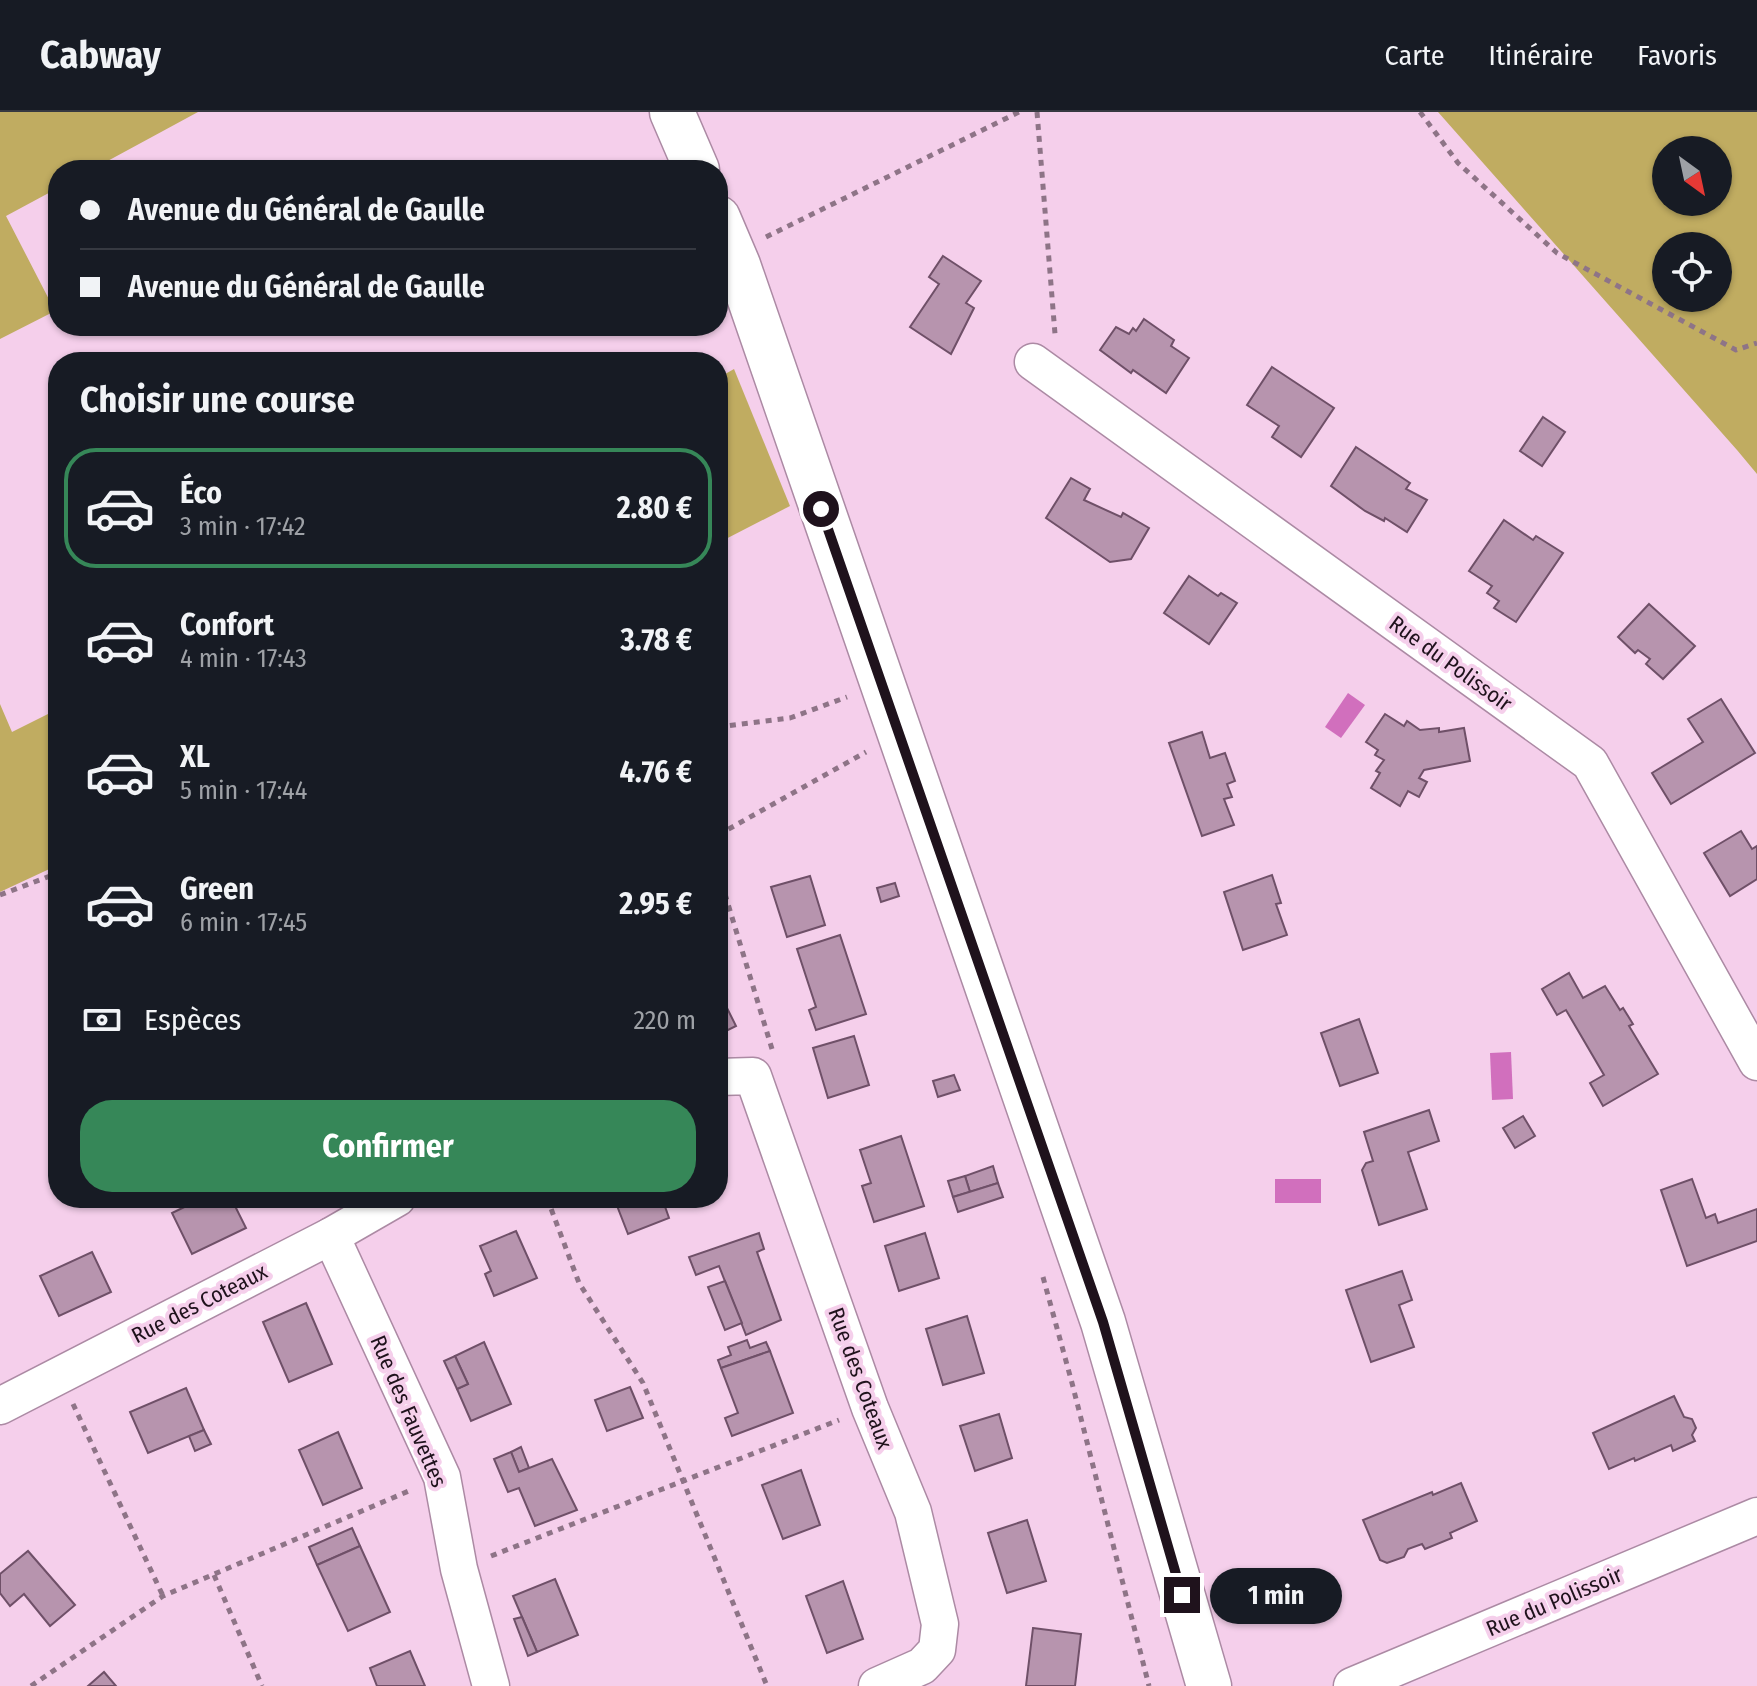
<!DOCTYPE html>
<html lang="fr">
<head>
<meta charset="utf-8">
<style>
  :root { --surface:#171b24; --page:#20242c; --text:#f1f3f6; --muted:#9ea1a6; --line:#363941; --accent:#368758 }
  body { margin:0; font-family:"Fira Sans Condensed",sans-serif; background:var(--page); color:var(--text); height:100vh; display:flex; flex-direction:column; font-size:30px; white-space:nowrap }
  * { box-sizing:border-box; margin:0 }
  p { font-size:26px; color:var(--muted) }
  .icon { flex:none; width:44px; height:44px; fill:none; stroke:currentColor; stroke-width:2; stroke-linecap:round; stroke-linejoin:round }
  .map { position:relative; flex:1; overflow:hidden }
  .sheet { position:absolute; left:48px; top:240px; width:680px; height:856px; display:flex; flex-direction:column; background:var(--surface); border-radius:32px; box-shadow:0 2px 6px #0004 }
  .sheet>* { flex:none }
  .top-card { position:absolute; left:48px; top:48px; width:680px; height:176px; border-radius:32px; box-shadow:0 2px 6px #0004; display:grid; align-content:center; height:176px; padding:0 32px; background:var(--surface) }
  .needle { width:52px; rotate:147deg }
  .controls { position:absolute; left:1652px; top:24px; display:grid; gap:16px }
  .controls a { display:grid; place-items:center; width:80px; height:80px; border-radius:50%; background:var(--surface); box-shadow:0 2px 6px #0004; font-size:40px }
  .end { position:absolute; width:36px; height:36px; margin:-18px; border:10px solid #1f121c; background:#fff; box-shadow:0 0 0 4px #fff }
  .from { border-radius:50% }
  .bubble { position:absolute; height:56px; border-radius:28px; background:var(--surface); box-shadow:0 2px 6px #0004; font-size:26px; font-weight:700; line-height:56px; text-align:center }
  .top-card b { display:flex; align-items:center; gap:28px; height:76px; font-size:30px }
  .top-card b+b { border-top:2px solid var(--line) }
  .top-card i { width:20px; height:20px; background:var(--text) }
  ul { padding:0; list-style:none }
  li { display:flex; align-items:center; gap:24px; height:120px; margin:0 16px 12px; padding:0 16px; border:4px solid transparent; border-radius:32px }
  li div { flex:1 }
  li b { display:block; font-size:30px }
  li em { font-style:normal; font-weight:700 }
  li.active { border-color:var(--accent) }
  li>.icon { width:72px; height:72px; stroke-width:1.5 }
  h2 { padding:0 32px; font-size:36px; line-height:96px }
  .pay { display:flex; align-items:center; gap:20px; height:88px; padding:0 32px; font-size:30px }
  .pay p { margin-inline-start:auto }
  .cta { display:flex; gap:16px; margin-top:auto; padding:16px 32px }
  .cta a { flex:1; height:92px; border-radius:32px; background:var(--accent); color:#fff; font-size:32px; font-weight:700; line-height:92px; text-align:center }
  header { display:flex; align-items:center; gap:48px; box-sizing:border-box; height:112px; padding:0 40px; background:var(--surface); border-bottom:2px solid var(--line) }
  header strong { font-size:38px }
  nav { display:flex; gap:44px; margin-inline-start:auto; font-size:28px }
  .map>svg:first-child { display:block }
  .green { fill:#c0ac61; fill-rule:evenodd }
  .water { fill:#d16fbd }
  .building { fill:#b794ae; stroke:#6f5068; stroke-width:2 }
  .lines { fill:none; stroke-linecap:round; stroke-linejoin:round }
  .minor-casing { stroke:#ac8aa4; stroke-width:39 }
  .major-casing { stroke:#ac8aa4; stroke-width:47 }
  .path { stroke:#8e7487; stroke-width:5; stroke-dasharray:6 6; stroke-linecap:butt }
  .minor { stroke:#fff; stroke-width:36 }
  .major { stroke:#fff; stroke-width:44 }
  .route { stroke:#1f121c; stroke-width:10 }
  .labels { text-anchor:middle; stroke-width:8; stroke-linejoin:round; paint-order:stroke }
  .street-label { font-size:22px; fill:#1f121c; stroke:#f5cfeb }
</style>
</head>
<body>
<header>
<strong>Cabway</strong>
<nav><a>Carte</a><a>Itinéraire</a><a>Favoris</a></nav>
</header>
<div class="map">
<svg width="1757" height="1574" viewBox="0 0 1757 1574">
  <rect width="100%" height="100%" fill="#f5cfeb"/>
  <!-- green -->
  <g class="green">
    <polygon points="0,0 198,0 91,58 58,58 58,76 6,104 55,199 0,227"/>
    <path d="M 1438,0 L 1757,0 L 1757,362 L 1737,338 ZM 1718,38 L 1718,90 L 1666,90 L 1666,38 ZM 1666,134 L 1718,134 L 1718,186 L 1666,186 Z"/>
    <polygon points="734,257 790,394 718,431 718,266"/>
    <polygon points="0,592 12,620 58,597 58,753 0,780"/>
  </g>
  <!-- water -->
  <g class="water">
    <polygon points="1348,581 1365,593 1341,626 1325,615"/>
    <polygon points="1511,940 1513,987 1492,988 1490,941"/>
    <rect x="1275" y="1067" width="46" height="24"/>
  </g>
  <!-- building -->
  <g class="building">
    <polygon points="943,144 981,169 966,191 974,196 951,242 910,215 939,172 929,165"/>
    <polygon points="1144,207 1174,228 1171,234 1189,246 1166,281 1133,258 1131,261 1100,238 1116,215 1129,222 1133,216 1136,219"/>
    <polygon points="1272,255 1334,296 1301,345 1272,325 1279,314 1247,293"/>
    <polygon points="1543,305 1565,320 1542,354 1520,339"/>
    <polygon points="1356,335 1410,371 1406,377 1427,388 1407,420 1385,406 1384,409 1365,399 1331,374"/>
    <polygon points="1071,366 1090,377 1084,388 1121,405 1123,401 1149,416 1131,447 1110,450 1046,406"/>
    <polygon points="1504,408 1533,428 1536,424 1563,441 1516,510 1494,496 1499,489 1487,481 1492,474 1469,459"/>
    <polygon points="1189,464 1218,484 1221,481 1237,491 1209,532 1164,501"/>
    <polygon points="1649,492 1695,534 1663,567 1646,552 1650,547 1638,538 1635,541 1618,525"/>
    <polygon points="1721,587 1755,641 1671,692 1652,661 1703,630 1688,607"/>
    <polygon points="1385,602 1404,614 1407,609 1420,618 1439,616 1439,620 1464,616 1470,649 1424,658 1419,666 1427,670 1419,685 1408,679 1400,694 1371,676 1380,661 1376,659 1384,648 1375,643 1378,638 1366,630"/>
    <polygon points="1202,620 1210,646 1225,641 1235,669 1227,672 1232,685 1224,687 1234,713 1202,724 1169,631"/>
    <polygon points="1741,719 1752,737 1757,734 1757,767 1730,784 1704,741"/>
    <polygon points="1272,763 1281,791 1276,792 1287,823 1243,838 1224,780"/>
    <polygon points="810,764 825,813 787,825 771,775"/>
    <polygon points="895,771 899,784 881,790 877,776"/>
    <polygon points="840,823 866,902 816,918 809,898 816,895 797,837"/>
    <polygon points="1569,861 1583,886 1605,874 1620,898 1623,896 1633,912 1629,914 1658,962 1603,994 1590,971 1604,963 1566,898 1557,903 1542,877"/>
    <polygon points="718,878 736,914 718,923"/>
    <polygon points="1359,907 1378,961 1340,974 1321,921"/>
    <polygon points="854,924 869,973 828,986 813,936"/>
    <polygon points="954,963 960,978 938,985 933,969"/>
    <polygon points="1429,998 1439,1029 1408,1040 1427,1097 1379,1113 1362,1058 1366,1051 1373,1049 1364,1020"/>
    <polygon points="1523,1004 1535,1024 1515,1036 1503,1016"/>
    <polygon points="901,1024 924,1094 874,1110 862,1074 871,1071 860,1038"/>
    <polygon points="993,1054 998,1071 970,1080 965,1064"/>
    <polygon points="965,1064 970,1080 953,1085 948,1069"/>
    <polygon points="1692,1067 1706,1106 1715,1102 1718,1111 1757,1097 1757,1129 1687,1154 1661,1078"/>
    <polygon points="998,1071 1003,1085 958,1100 953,1085"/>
    <polygon points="203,1086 231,1086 246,1116 192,1142 172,1101"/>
    <polygon points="614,1086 662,1086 669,1106 628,1122"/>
    <polygon points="516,1119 537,1166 494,1184 485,1162 491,1159 480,1134"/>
    <polygon points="759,1121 764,1137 757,1140 781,1208 746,1223 719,1154 696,1163 689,1145"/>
    <polygon points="925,1121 939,1166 899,1179 885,1134"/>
    <polygon points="92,1140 111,1180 59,1204 40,1164"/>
    <polygon points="1402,1159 1412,1188 1399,1193 1414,1235 1371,1250 1346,1178"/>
    <polygon points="725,1169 742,1211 725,1218 708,1175"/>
    <polygon points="306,1191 332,1252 289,1270 263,1210"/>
    <polygon points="967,1204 984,1261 943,1273 926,1217"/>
    <polygon points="747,1228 750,1236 766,1230 770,1239 721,1256 718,1248 731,1243 728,1235"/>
    <polygon points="484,1230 511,1292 471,1309 457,1277 468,1272 455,1244"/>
    <polygon points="770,1239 793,1301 732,1324 725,1306 738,1301 721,1256"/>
    <polygon points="455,1244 468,1272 457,1277 444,1249"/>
    <polygon points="630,1275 643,1306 607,1319 595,1288"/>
    <polygon points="186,1276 204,1318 148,1341 130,1300"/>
    <polygon points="1674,1284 1684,1305 1692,1307 1696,1316 1692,1323 1695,1329 1673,1339 1671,1333 1635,1349 1634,1346 1609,1357 1593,1321"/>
    <polygon points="999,1302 1012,1346 975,1359 960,1314"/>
    <polygon points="204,1318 211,1332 195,1339 189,1324"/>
    <polygon points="338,1320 362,1376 323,1393 299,1338"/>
    <polygon points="521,1335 529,1356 519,1360 511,1340"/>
    <polygon points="511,1340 519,1360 552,1347 577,1398 535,1414 519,1376 508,1380 494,1347"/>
    <polygon points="801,1358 820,1413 783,1427 762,1373"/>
    <polygon points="1461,1371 1477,1409 1450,1421 1452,1426 1425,1437 1422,1432 1408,1437 1404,1445 1387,1451 1380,1448 1363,1408 1432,1380 1433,1383"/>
    <polygon points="1027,1408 1046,1469 1007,1481 988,1421"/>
    <polygon points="352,1416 360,1434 317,1453 309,1435"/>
    <polygon points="360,1434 390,1500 348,1519 317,1453"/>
    <polygon points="28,1439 75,1493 50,1514 24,1482 10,1494 0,1481 0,1462"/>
    <polygon points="555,1467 578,1523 537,1540 513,1484"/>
    <polygon points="843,1469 863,1527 827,1541 806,1484"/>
    <polygon points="522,1505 537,1540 528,1544 514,1507"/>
    <polygon points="1033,1516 1081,1522 1075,1574 1026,1574"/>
    <polygon points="410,1539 425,1574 377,1574 370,1556"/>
    <polygon points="104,1560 116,1574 88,1574"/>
  </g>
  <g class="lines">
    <!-- minor casing -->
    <g class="minor-casing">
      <g id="minor">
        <polyline points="1033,250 1590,651 1757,950"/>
        <polyline points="718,965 753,964 870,1296 913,1400 940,1512 937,1538 922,1554 877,1574"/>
        <polyline points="331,1124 442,1365 459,1457 491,1574"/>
        <polyline points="0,1294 331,1124 397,1086"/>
        <polyline points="1352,1574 1757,1404"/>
      </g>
    </g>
    <!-- major casing -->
    <g class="major-casing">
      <g id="major">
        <polyline points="672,0 697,58"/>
        <polyline points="718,106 738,153 1103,1210 1209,1574"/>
      </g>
    </g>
    <!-- path -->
    <g class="path">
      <polyline points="1037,0 1055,222"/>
      <polyline points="1420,0 1458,51 1557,141 1736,238 1757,231"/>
      <polyline points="766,125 1019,0"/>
      <polyline points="718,615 790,606 847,585"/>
      <polyline points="718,723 866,640"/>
      <polyline points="718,759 772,937"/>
      <polyline points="0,783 58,761"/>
      <polyline points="547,1086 579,1171 643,1271 767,1574"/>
      <polyline points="1043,1165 1072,1271 1149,1574"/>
      <polyline points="73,1292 163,1484"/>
      <polyline points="491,1444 839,1308"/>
      <polyline points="214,1463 262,1574"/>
      <polyline points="31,1574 163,1484 411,1378"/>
    </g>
    <!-- minor -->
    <use href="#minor" class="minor"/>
    <!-- major -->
    <use href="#major" class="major"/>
  </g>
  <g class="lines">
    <!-- route -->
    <polyline class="route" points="821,397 1103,1210 1182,1483"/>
  </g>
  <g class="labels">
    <!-- street labels -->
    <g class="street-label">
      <text transform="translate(1451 551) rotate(36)" y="8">Rue du Polissoir</text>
      <text transform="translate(199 1191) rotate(-27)" y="8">Rue des Coteaux</text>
      <text transform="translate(861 1266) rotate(70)" y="8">Rue des Coteaux</text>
      <text transform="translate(409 1299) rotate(67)" y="8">Rue des Fauvettes</text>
      <text transform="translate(1554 1489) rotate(-23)" y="8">Rue du Polissoir</text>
    </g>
  </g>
</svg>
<div class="controls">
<a><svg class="needle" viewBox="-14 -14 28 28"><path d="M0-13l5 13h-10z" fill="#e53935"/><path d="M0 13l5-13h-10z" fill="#9ea1a6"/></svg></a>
<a><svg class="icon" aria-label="locate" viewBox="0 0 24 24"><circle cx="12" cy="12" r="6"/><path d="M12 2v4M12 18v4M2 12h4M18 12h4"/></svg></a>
</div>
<i class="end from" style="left:821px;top:397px"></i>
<i class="end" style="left:1182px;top:1483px"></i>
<div class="bubble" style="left:1210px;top:1456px;width:132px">1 min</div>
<div class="top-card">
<b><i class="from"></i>Avenue du Général de Gaulle</b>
<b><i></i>Avenue du Général de Gaulle</b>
</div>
<section class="sheet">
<h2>Choisir une course</h2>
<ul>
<li class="active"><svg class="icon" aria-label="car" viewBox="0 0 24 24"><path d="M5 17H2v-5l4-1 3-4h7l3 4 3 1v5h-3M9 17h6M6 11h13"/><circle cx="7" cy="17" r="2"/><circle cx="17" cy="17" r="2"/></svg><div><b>Éco</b><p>3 min · 17:42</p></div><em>2.80 €</em></li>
<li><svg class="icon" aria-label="car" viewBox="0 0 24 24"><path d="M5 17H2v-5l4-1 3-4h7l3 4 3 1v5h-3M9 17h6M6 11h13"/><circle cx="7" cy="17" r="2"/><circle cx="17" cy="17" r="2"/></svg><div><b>Confort</b><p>4 min · 17:43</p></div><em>3.78 €</em></li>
<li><svg class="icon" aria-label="car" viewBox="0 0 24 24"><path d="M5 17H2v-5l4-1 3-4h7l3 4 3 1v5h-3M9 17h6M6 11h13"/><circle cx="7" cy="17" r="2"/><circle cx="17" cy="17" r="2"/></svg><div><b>XL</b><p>5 min · 17:44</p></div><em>4.76 €</em></li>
<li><svg class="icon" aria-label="car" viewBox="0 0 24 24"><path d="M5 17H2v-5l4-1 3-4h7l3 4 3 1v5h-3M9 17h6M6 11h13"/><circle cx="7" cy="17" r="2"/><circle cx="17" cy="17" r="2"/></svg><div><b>Green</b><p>6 min · 17:45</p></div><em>2.95 €</em></li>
</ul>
<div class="pay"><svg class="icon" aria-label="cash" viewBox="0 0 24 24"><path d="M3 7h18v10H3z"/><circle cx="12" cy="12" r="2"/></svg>Espèces<p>220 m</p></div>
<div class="cta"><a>Confirmer</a></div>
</section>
</div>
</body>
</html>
